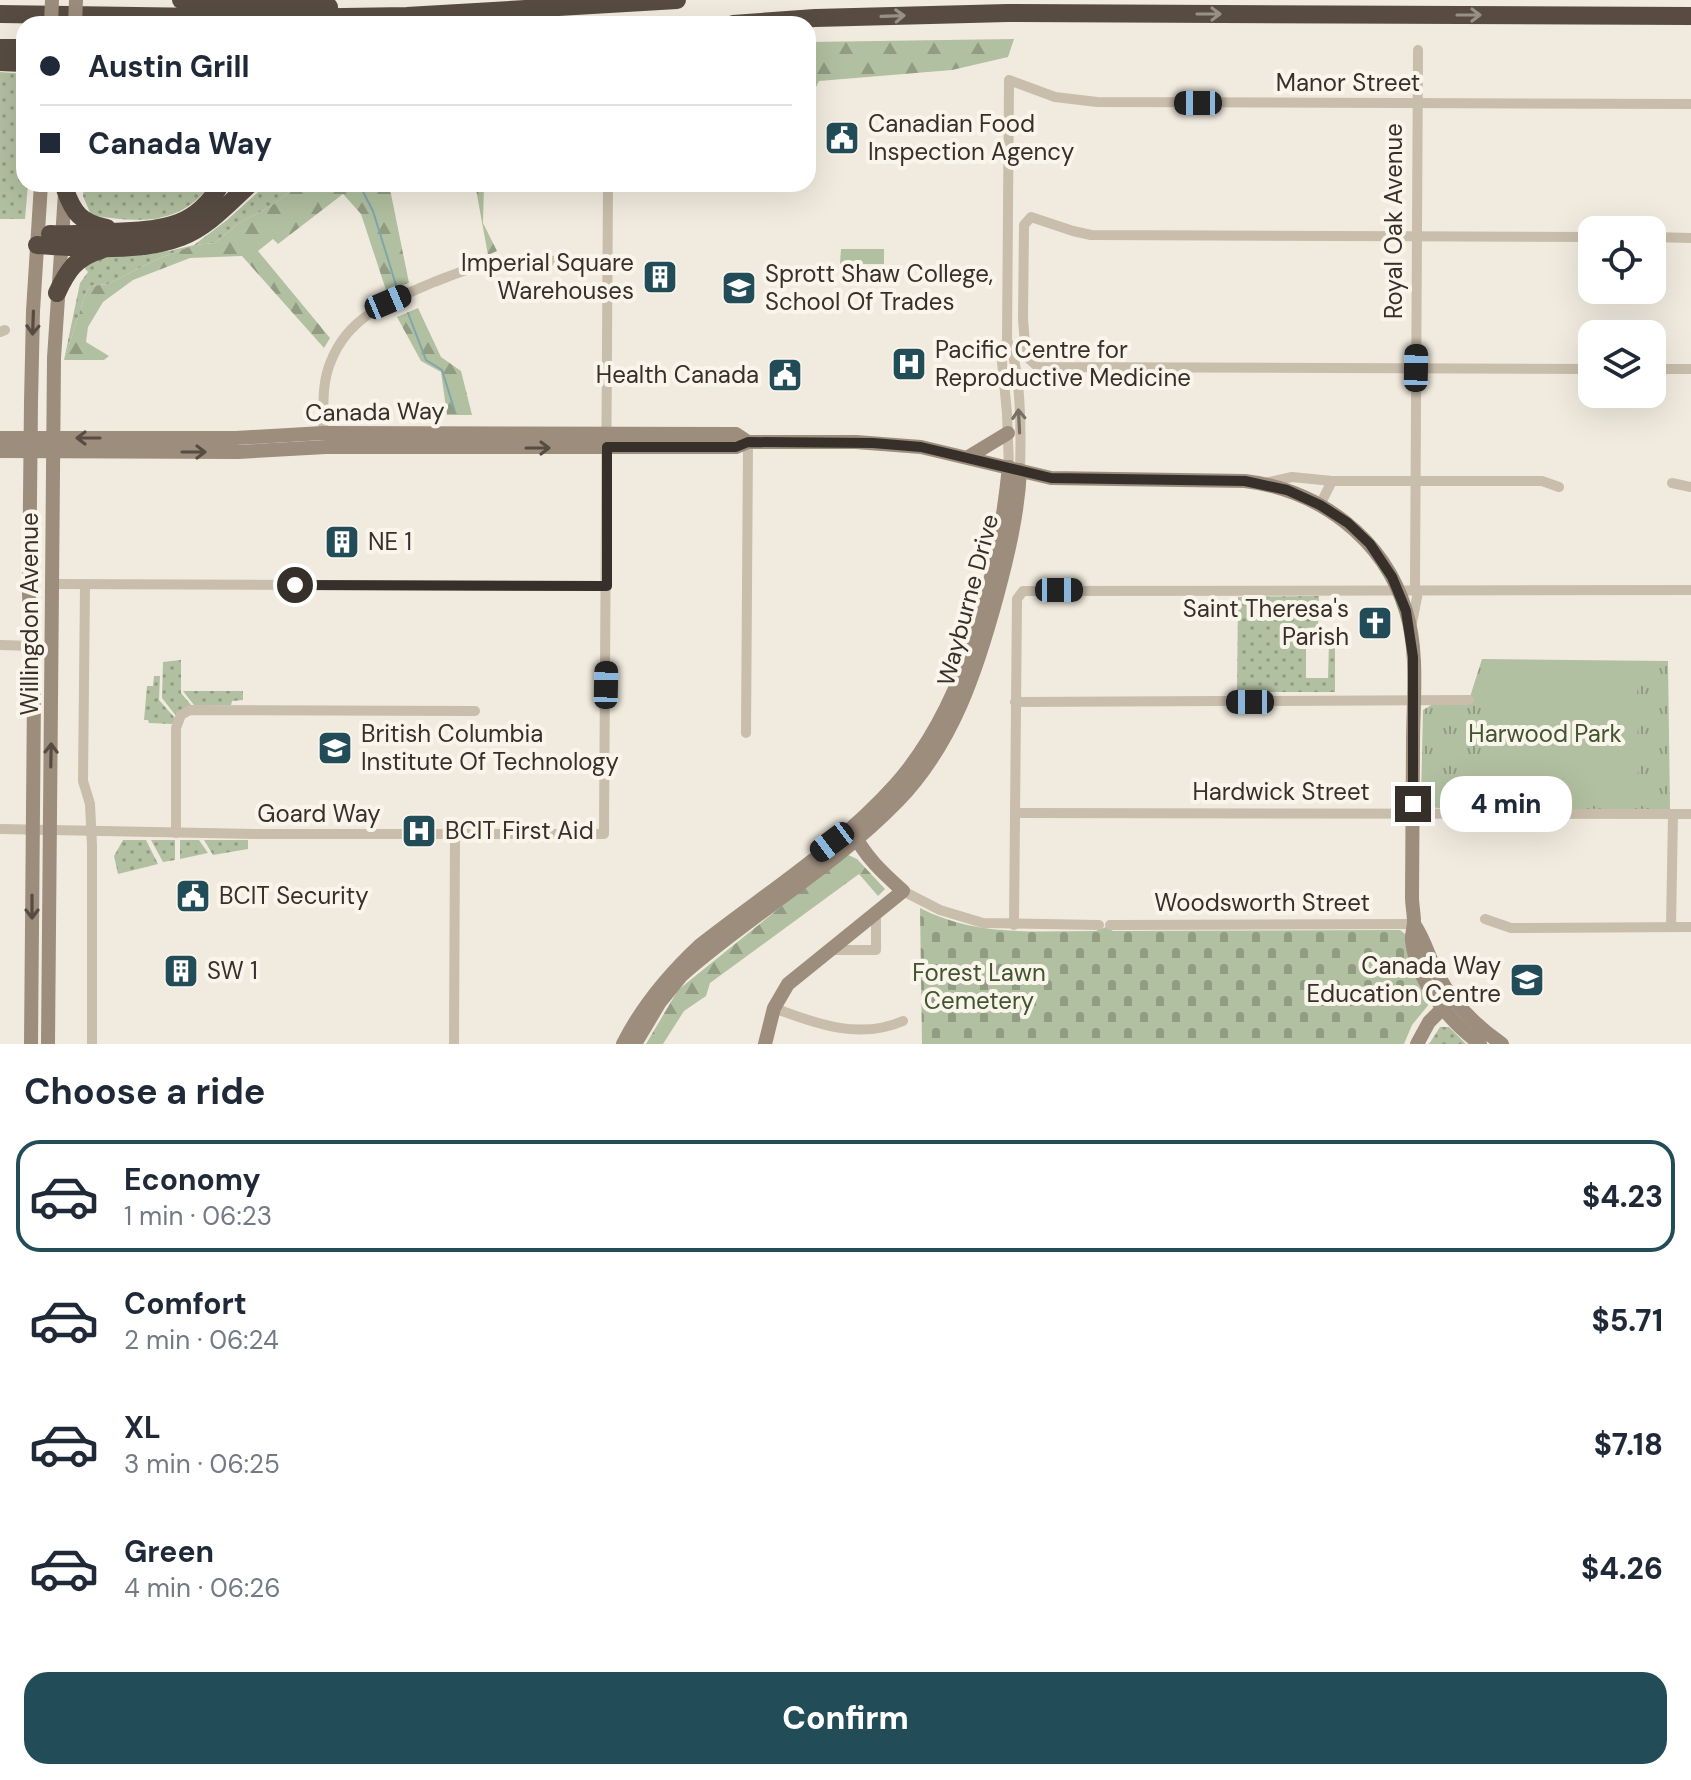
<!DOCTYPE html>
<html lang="en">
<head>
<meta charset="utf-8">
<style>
  :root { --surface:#fff; --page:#f2f2f3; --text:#1f2937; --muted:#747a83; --line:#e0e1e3; --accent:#224c57 }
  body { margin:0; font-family:"DM Sans",sans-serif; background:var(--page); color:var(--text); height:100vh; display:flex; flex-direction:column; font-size:30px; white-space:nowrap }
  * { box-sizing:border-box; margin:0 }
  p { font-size:26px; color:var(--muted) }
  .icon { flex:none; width:44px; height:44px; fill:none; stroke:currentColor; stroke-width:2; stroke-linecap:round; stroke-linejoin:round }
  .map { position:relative; height:1044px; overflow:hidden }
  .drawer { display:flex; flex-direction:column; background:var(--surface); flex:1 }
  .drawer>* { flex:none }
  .guide { position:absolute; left:16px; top:16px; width:800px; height:176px; border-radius:24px; box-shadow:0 8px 32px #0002; display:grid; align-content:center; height:176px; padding:0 24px; background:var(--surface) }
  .tools { position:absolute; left:1578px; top:216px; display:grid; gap:16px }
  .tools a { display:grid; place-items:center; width:88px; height:88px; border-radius:16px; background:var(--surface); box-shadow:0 8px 32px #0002; font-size:40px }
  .end { position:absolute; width:36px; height:36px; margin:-18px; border:10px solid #37302a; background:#fff; box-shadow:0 0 0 4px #fff }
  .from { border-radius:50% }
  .bubble { position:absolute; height:56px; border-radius:24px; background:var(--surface); box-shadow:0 8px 32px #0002; font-size:26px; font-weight:800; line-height:56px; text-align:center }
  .car { position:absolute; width:24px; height:48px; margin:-24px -12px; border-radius:10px; box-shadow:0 0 6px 2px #0007; background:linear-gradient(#222 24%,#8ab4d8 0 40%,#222 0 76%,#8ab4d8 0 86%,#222 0) }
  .guide b { display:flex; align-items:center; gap:28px; height:76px; font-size:30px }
  .guide b+b { border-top:2px solid var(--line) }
  .guide i { width:20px; height:20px; background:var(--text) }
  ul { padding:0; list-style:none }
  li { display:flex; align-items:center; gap:24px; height:112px; margin:0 16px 12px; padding:0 8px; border:4px solid transparent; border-radius:24px }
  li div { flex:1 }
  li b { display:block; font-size:30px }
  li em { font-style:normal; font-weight:800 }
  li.active { border-color:var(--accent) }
  li>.icon { width:72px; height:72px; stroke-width:1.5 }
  h2 { padding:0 24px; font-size:36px; line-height:96px }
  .action { display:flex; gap:16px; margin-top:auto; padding:16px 24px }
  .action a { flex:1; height:92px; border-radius:24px; background:var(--accent); color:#fff; font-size:32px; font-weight:800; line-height:92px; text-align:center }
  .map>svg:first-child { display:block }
  .grass { fill:url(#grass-dots) }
  .forest { fill:url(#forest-firs) }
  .cemetery { fill:url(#cemetery-stones) }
  .park { fill:url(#park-tufts) }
  .pitch { fill:#b1c0a0 }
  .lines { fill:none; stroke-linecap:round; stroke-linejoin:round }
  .stream { stroke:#7fa5ad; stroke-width:2 }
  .street { stroke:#c9bdab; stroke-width:10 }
  .secondary { stroke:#9d8d7d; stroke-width:14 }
  .highway { stroke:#584c42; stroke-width:18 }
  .secondary-bridge { stroke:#9d8d7d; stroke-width:14 }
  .oneway { stroke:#989086 }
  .oneway2 { stroke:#564c43 }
  .oneway3 { stroke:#796f64 }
  .route { stroke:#37302a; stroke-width:10 }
  .labels { text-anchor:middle; stroke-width:8; stroke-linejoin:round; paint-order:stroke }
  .street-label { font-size:24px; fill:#37302a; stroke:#f9f5eb }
  .poi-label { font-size:24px; fill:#37302a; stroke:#f9f5eb; text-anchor:start }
  .park-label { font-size:24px; fill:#42542f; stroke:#f9f5eb }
</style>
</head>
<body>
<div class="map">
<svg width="1691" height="1044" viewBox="0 0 1691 1044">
  <defs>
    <pattern id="grass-dots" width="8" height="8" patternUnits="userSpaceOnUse" patternTransform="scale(2)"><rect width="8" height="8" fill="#b1c0a0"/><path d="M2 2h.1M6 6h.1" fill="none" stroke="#919c83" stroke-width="1.8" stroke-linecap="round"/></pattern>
    <pattern id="forest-firs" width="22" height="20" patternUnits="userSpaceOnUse" patternTransform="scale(2)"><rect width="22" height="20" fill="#b1c0a0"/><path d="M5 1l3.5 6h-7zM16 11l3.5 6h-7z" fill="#919c83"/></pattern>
    <pattern id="cemetery-stones" width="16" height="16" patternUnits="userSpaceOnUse" patternTransform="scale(2)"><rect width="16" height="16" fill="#b1c0a0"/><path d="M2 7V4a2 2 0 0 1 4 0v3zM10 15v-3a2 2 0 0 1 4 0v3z" fill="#919c83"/></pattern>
    <pattern id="park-tufts" width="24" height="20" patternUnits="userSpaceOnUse" patternTransform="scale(2)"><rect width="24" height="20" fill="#b1c0a0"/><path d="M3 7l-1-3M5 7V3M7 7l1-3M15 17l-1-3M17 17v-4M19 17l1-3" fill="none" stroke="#919c83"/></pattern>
  </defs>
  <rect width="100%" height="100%" fill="#f1ebdf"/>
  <!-- grass -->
  <g class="grass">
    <polygon points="0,72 24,74 24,184 28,184 25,219 0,219"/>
    <path d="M 84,184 L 211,184 C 180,226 139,223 91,215 L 83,196 Z"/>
    <polygon points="267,184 301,184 271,206 239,223 215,243 194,245 155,260 108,284 91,286 86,293 64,360 80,283 88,272 82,265 106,256 169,251 194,245 227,220"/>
    <polygon points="1319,596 1318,627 1306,628 1306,678 1328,678 1329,643 1335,642 1335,692 1237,692 1238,597"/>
    <polygon points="181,660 181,693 191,705 176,716 162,698 163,662"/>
    <polygon points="154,676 160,676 159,700 175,718 173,724 149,723 148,720 144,720 147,686 153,686"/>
    <polygon points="183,691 243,691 243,700 232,701 231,705 194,705"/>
    <polygon points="123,840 146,840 158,864 118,874 114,856"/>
    <polygon points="151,840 175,840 175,860 163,862"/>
    <polygon points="180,840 199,840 208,853 180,859"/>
    <polygon points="204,840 248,840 248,849 213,855"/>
    <polygon points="1440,1027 1449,1027 1466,1044 1429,1044"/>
  </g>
  <!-- forest -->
  <g class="forest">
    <polygon points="1014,39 1008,57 952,70 819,81 814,91 808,91 808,42"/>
    <polygon points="301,184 389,184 409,283 386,290 361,214 343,194 278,244 273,239 258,251 330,338 324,348 242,256 190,258 133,280 103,302 88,327 86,342 109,356 104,360 64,360 86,293 91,286 108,284 155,260 194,245 215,243 239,223 271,206"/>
    <polygon points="475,184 484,184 483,223 497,251 488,255"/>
    <polygon points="418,308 441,357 461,371 472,415 447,415 441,372 421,361 397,317"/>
    <polygon points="846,854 857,859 885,889 878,896 859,874 710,983 706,996 684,1011 663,1044 646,1044 678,990"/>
  </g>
  <!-- cemetery -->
  <path class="cemetery" d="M 920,908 C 976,937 1035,931 1096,931 L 1106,927 L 1113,931 L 1400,930 L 1405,934 L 1430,1003 L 1412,1025 L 1404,1044 L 922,1044 Z"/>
  <!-- park -->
  <polygon class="park" points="1482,659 1668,661 1670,810 1437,808 1424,805 1421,799 1423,710 1433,704 1469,700"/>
  <!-- pitch -->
  <g class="pitch">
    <polygon points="841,249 884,249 884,264 840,264"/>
    <polygon points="1630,662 1637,668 1638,786 1629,795 1492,794 1484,786 1483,725 1487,704 1488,663"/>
  </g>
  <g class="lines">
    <!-- stream -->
    <g class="stream">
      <polyline points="359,184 373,211 396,285"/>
      <polyline points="408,313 426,360 442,370 455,412"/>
    </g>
    <!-- street -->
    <g class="street">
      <polyline points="1592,237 1091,235 1073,231 1031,217 1024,225 1023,319 1026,356 1038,367 1592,369"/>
      <polyline points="1652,237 1691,238"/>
      <polyline points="0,332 5,330"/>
      <path d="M 1007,341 C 1022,365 1021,440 1020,470"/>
      <polyline points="1652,369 1691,369"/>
      <path d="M 323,433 C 324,409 321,384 331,361 C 349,315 392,300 434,282 C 455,274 476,265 498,262 C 534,259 572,261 609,263"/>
      <polyline points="1009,467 1007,413 1001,352 1007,341 1009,80 1055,97 1097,102 1691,104"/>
      <polyline points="1265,483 1292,477 1332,481 1542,481 1559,487"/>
      <polyline points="1672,483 1691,487"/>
      <polyline points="1320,505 1332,481"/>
      <polyline points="52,584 607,586"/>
      <polyline points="85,585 83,781 90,804 92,846 92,1044"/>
      <polyline points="1415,585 1418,50"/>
      <polyline points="1411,628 1418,592"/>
      <polyline points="0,645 32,646"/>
      <polyline points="1015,702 1469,700"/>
      <polyline points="746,733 748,442"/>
      <polyline points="1015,813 1691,814"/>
      <polyline points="0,829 259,834 604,834 608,184"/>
      <polyline points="176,833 176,728 181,715 190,710 475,711"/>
      <polyline points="903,891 940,910 983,923 1099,925"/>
      <polyline points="1485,919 1511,928 1691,927"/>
      <polyline points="1014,925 1017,599 1023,591 1691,590"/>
      <polyline points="1110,925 1414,924"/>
      <polyline points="1671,927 1673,814"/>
      <polyline points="830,950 876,950 876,914"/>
      <path d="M 774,1008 C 816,1024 860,1040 903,1021"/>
      <polyline points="454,1044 455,835"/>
    </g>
    <!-- secondary -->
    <g class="secondary">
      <polyline points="0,438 236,438 323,433 736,434 748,442"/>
      <path d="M 0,451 L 238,452 L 326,447 L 736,447 L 748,442 L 856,442 L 921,447 L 1051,478 L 1245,481 C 1319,490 1384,538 1406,611 C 1419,653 1413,701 1413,745 C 1413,795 1412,846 1412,897 C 1412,905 1414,914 1414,922 C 1414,928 1411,935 1412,941 C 1417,982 1448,1020 1480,1044"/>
      <polyline points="970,456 1008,433"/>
      <path d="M 1414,924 C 1425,940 1429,958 1438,975 C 1453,1003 1476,1026 1502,1044"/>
      <polyline points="31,1044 34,693 29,594 31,402 33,311 41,184"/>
      <polyline points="48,1044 54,358 65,193"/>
      <path d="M 623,1044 C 642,1006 668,975 699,946 C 765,894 840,847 896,784 C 968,702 998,573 1009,467"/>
      <path d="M 635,1044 L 660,1002 L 681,976 C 750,915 833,868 898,801 C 953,744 977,670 997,596 C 1008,555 1018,513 1020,470"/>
      <path d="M 765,1044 L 774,1008 L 788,984 L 903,891 C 884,874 863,855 853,831"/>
      <polyline points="1417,1044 1429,1022 1449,1002"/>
    </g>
    <!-- highway -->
    <g class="highway">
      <polyline points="181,0 278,2 329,7"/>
      <polyline points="0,14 280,18 407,16 677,0"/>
      <polyline points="733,24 815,18 1008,13 1691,16"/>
      <polyline points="0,48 24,48"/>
      <polyline points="0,62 24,63"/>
      <path d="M 65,189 C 73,213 81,223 107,228"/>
      <path d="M 50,234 C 71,235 92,233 113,232 C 161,229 194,230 221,184"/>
      <path d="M 37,245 C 80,248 140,253 181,237 C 208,227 229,203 250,184"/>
      <path d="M 57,293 C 67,271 76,257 101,250"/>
    </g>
    <!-- secondary-bridge -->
    <g class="secondary-bridge">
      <polyline points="51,24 52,0"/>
      <polyline points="75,24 76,0"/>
    </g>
  </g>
  <!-- one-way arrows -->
  <defs><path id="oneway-shaft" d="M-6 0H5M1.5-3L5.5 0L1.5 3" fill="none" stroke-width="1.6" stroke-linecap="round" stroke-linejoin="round" transform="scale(2)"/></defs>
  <g class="oneway">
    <use href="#oneway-shaft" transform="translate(1209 14)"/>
    <use href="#oneway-shaft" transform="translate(1469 15)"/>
    <use href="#oneway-shaft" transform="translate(893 16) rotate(-2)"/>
  </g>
  <g class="oneway2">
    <use href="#oneway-shaft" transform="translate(33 323) rotate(92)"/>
    <use href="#oneway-shaft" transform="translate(88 438) rotate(-180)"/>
    <use href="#oneway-shaft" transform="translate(538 448)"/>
    <use href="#oneway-shaft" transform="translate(194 452)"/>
    <use href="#oneway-shaft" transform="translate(51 755) rotate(-89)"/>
    <use href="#oneway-shaft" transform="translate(32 907) rotate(90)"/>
  </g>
  <use class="oneway3" href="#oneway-shaft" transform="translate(1019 421) rotate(-93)"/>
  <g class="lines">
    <!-- route -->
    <polyline class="route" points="295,585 607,586 607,447 736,447 748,442 873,443 921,447 1051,478 1245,481 1287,490 1320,505 1348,523 1370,544 1392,577 1406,611 1413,657 1413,804"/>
  </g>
  <!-- icons -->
  <defs>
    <g id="civic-square" transform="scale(1.8)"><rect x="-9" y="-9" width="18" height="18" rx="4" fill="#224c57" stroke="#f9f5eb"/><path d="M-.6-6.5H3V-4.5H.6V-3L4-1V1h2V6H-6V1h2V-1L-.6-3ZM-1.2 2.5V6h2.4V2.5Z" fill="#fff"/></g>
    <g id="building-square" transform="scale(1.8)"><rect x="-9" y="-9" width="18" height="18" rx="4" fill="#224c57" stroke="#f9f5eb"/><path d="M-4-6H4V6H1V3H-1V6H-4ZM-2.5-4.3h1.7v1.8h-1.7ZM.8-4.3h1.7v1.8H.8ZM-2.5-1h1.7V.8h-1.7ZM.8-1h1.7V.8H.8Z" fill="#fff"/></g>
    <g id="university-square" transform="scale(1.8)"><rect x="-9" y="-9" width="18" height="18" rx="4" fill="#224c57" stroke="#f9f5eb"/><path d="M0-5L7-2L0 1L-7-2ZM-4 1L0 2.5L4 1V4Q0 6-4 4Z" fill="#fff"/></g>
    <g id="hospital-square" transform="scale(1.8)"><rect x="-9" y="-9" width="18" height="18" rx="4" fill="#224c57" stroke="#f9f5eb"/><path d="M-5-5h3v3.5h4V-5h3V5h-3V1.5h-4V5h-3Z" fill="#fff"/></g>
    <g id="church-square" transform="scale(1.8)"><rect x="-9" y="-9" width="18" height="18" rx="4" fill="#224c57" stroke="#f9f5eb"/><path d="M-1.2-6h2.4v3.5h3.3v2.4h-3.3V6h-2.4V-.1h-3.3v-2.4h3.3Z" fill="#fff"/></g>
    <g id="school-square" transform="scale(1.8)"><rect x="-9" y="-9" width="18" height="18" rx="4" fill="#224c57" stroke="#f9f5eb"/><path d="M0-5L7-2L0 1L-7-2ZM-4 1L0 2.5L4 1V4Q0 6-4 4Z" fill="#fff"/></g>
  </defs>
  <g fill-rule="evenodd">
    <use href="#civic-square" x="842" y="138"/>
    <use href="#building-square" x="660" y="277"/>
    <use href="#university-square" x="739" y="288"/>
    <use href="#hospital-square" x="909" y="364"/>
    <use href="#civic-square" x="785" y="375"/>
    <use href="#building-square" x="342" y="542"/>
    <use href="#church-square" x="1375" y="623"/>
    <use href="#university-square" x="335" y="748"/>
    <use href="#hospital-square" x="419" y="831"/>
    <use href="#civic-square" x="193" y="896"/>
    <use href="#building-square" x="181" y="971"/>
    <use href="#school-square" x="1527" y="980"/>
  </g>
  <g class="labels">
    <!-- street labels -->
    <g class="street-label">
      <text x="1348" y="91">Manor Street</text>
      <text transform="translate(1394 221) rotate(-90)" y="8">Royal Oak Avenue</text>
      <text transform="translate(375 412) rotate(-1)" y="8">Canada Way</text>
      <text transform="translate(968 600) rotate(-75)" y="8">Wayburne Drive</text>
      <text transform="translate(30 614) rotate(-90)" y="8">Willingdon Avenue</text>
      <text x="1281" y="800">Hardwick Street</text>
      <text x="319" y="822">Goard Way</text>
      <text x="1262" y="911">Woodsworth Street</text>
    </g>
    <!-- poi labels -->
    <g class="poi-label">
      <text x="868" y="132">Canadian Food<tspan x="868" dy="28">Inspection Agency</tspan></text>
      <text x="634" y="271" text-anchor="end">Imperial Square<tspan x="634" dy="28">Warehouses</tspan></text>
      <text x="765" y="282">Sprott Shaw College,<tspan x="765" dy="28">School Of Trades</tspan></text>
      <text x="935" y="358">Pacific Centre for<tspan x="935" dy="28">Reproductive Medicine</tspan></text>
      <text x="759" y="383" text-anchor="end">Health Canada</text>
      <text x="368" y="550">NE 1</text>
      <text x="1349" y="617" text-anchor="end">Saint Theresa's<tspan x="1349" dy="28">Parish</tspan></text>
      <text x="361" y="742">British Columbia<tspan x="361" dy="28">Institute Of Technology</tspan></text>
      <text x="445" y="839">BCIT First Aid</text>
      <text x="219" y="904">BCIT Security</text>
      <text x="1501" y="974" text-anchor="end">Canada Way<tspan x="1501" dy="28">Education Centre</tspan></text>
      <text x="207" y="979">SW 1</text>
    </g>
    <!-- park labels -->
    <g class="park-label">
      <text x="1545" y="742">Harwood Park</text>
      <text x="979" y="981">Forest Lawn<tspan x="979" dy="28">Cemetery</tspan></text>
    </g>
  </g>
</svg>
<div class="tools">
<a><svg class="icon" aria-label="locate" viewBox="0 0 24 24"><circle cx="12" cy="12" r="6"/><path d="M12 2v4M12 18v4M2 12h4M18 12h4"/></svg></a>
<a><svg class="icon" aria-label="layers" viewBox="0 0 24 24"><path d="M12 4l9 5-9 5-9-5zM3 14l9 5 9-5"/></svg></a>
</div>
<i class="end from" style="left:295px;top:585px"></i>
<i class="end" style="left:1413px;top:804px"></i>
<div class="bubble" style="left:1440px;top:776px;width:132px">4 min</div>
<i class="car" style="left:1198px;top:103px;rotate:270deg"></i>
<i class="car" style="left:388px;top:302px;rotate:67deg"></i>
<i class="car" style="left:1416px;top:368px;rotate:1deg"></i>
<i class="car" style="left:1059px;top:590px;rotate:90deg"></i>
<i class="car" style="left:606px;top:685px;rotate:1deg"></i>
<i class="car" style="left:1250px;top:702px;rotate:270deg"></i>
<i class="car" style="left:832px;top:842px;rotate:233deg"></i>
<div class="guide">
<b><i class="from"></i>Austin Grill</b>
<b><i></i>Canada Way</b>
</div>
</div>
<section class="drawer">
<h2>Choose a ride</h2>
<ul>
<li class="active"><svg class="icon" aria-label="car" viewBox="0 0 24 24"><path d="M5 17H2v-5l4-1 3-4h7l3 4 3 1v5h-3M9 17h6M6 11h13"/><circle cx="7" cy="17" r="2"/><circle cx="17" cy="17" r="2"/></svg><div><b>Economy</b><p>1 min · 06:23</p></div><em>$4.23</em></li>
<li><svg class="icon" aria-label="car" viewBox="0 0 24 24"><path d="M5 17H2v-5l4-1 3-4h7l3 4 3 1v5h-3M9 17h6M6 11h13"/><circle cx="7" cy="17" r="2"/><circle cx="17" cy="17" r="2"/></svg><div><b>Comfort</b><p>2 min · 06:24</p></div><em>$5.71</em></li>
<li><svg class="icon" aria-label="car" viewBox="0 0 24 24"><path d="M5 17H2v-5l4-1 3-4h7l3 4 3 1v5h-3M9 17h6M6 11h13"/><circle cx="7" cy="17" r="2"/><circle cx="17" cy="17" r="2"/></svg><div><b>XL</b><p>3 min · 06:25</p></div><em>$7.18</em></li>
<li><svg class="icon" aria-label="car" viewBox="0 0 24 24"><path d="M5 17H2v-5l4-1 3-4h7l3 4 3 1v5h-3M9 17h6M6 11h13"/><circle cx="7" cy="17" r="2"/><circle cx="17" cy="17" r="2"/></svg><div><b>Green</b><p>4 min · 06:26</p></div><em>$4.26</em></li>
</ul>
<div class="action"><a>Confirm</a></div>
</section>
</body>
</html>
